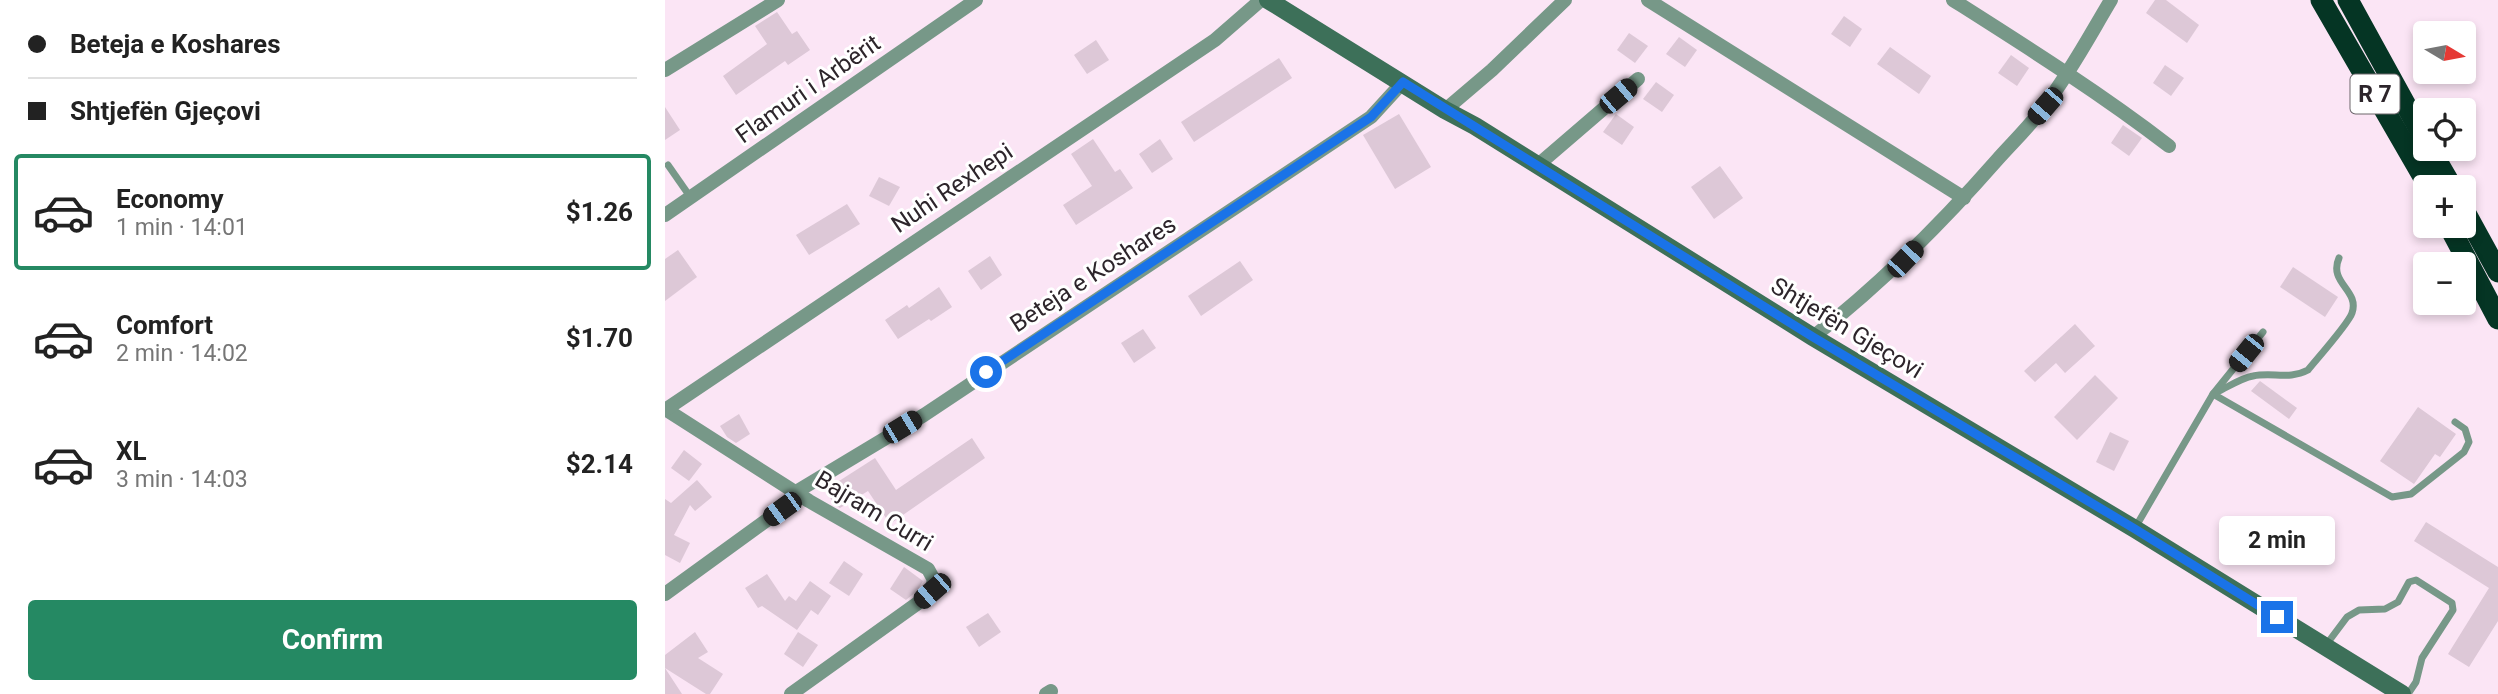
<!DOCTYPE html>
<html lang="en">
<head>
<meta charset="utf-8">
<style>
  :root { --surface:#fff; --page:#f6f6f6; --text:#222; --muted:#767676; --line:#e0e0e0; --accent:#258963 }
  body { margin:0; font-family:Roboto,sans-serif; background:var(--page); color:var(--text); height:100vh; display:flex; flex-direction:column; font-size:26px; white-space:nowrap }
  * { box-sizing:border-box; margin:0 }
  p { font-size:23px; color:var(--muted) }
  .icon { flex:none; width:38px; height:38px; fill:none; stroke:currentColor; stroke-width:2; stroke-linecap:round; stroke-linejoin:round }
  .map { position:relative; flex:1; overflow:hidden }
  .details { display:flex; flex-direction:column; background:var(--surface); width:665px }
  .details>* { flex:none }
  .hud { display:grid; align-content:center; height:154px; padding:0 28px; background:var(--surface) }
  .needle { width:46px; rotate:100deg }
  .controls { position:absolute; left:1748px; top:21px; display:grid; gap:14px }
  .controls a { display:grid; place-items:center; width:63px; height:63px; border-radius:7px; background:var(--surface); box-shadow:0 4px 10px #0003; font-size:35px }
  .end { position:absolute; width:32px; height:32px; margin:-16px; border:9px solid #1a73e8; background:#fff; box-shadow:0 0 0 4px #fff }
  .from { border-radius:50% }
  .bubble { position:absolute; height:49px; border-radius:7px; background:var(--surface); box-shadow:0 4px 10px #0003; font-size:23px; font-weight:700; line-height:49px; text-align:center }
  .car { position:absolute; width:21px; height:42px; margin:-21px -10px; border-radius:9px; box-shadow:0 0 5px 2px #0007; background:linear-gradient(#222 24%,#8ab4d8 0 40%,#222 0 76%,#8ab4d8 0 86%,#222 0) }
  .hud b { display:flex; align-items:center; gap:24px; height:66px; font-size:26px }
  .hud b+b { border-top:2px solid var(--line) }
  .hud i { width:18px; height:18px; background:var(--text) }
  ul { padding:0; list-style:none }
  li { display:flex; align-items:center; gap:21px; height:116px; margin:0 14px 10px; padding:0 14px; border:4px solid transparent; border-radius:7px }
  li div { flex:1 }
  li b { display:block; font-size:26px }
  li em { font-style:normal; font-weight:700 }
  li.selected { border-color:var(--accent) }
  li>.icon { width:63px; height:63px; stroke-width:1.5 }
  .button { display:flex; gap:14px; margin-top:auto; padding:14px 28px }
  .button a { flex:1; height:80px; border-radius:7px; background:var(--accent); color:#fff; font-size:28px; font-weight:700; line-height:80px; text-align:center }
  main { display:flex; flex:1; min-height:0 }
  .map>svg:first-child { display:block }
  .building { fill:#ddc8d7 }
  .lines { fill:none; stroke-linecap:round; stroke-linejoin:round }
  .lane { stroke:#779888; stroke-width:7 }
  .street { stroke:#779888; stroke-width:14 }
  .secondary { stroke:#3d7059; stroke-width:18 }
  .highway { stroke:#053524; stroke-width:21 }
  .route { stroke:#1a73e8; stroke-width:9 }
  .labels { text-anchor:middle; stroke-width:6; stroke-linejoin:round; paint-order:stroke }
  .shield { fill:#fff; stroke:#6c666b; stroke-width:2 }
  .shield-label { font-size:23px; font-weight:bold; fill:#2d252b }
  .street-label { font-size:24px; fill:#2d252b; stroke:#fff }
</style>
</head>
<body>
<main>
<section class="details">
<div class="hud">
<b><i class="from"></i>Beteja e Koshares</b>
<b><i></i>Shtjefën Gjeçovi</b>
</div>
<ul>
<li class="selected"><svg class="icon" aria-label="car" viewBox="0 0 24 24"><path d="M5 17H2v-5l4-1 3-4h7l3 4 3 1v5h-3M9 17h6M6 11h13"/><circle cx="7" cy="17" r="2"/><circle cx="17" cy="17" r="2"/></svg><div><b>Economy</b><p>1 min · 14:01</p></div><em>$1.26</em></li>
<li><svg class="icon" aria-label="car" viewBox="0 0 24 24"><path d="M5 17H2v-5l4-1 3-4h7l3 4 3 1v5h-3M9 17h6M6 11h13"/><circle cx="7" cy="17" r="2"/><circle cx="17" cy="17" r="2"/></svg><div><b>Comfort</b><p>2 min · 14:02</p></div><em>$1.70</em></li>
<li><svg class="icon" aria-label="car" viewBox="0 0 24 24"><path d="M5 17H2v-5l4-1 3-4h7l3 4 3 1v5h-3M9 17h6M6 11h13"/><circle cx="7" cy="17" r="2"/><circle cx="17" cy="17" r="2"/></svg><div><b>XL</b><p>3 min · 14:03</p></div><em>$2.14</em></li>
</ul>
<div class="button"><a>Confirm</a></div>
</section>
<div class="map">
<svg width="1833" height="694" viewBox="0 0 1833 694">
  <rect width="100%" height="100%" fill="#fbe5f5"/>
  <!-- building -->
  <g class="building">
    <polygon points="1490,0 1501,0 1534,25 1522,43 1481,13"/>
    <polygon points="112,12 127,34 132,31 145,50 123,65 120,61 71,95 58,76 102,44 90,26"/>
    <polygon points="1179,16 1197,29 1185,47 1166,34"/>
    <polygon points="964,33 983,46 970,63 952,50"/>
    <polygon points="1014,37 1032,50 1020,67 1001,54"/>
    <polygon points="431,40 444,60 422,74 409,55"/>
    <polygon points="1225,47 1266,76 1254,94 1212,64"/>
    <polygon points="1346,55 1364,68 1352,86 1333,73"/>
    <polygon points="614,58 627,78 529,142 516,122"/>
    <polygon points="1500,65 1519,78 1506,96 1488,83"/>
    <polygon points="991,82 1009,95 997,112 978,99"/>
    <polygon points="0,107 15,130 0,140"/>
    <polygon points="734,114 766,167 730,189 698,135"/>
    <polygon points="951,114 969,127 957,145 938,132"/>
    <polygon points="1458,125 1477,138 1464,156 1446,143"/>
    <polygon points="428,139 450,172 455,169 468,188 411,225 398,205 427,186 406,154"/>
    <polygon points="495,139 508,159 487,173 474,154"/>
    <polygon points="1055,166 1078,198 1049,219 1026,187"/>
    <polygon points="214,177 235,187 224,206 204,196"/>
    <polygon points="182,204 195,224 144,255 131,235"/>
    <polygon points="13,250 32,277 0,301 0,259"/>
    <polygon points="325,256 337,275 316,290 303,271"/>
    <polygon points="575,261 588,280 536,316 523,296"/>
    <polygon points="1628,267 1673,297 1660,317 1615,287"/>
    <polygon points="274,287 287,307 266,321 264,319 233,339 220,320 242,305 244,308"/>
    <polygon points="1410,324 1430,346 1400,373 1391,363 1370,382 1359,371"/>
    <polygon points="478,329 491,348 469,363 456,343"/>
    <polygon points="1430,375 1453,398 1412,440 1389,417"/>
    <polygon points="1595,381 1632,408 1624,419 1586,391"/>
    <polygon points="1753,407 1791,434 1775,457 1770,454 1749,484 1715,461"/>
    <polygon points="74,414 85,434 71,443 62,437 55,426"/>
    <polygon points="1445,432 1464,441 1449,471 1431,462"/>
    <polygon points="307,438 320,458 225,524 203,491 175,508 170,505 160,490 210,458 231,490"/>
    <polygon points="19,450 37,464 24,481 6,468"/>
    <polygon points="32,480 47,497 30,511 25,505 9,535 25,543 15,563 0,555 0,499 6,503"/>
    <polygon points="1761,522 1833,567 1833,621 1804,667 1783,654 1824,588 1749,541"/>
    <polygon points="179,561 198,574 184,596 164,583"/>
    <polygon points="239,567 258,581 252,591 241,600 225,589"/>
    <polygon points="102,574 120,601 124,596 131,601 145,581 166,596 153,615 146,610 132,630 97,606 93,608 80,588"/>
    <polygon points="323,613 336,632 314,647 301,627"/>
    <polygon points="30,632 43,652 33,658 58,674 45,694 41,694 0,668 17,694 0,694 0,655"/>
    <polygon points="133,632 153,645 138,667 119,654"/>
  </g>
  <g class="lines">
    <!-- lane -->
    <g class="lane">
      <polyline points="3,165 26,198"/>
      <path d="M 1552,392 C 1563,387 1576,378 1588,376 C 1608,372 1624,380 1643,370 C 1651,360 1684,323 1687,313 C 1695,290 1663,283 1674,258"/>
      <polyline points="1548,394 1727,497 1746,494 1799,452 1804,442 1800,429 1790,422"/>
      <polyline points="1470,528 1548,394 1598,332"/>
      <polyline points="1661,645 1682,617 1694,610 1720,609 1733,602 1744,582 1751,580 1787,603 1788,610 1757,658 1751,682 1743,694"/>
    </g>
    <!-- street -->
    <g class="street">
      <polyline points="983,0 1299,198"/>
      <path d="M 1288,0 C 1362,47 1435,93 1504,146"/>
      <polyline points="0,70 113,0"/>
      <polyline points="780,110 827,70 900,0"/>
      <polyline points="873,165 973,79"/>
      <polyline points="0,215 311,0"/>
      <path d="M 1148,337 C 1216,284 1275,225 1332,160 C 1348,142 1367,124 1381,104 C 1406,71 1425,35 1446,0"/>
      <polyline points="0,409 144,501 263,569 269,580 266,591 253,603 126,694"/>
      <polyline points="0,410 550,40 596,0"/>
      <polyline points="0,594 117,509 131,492 259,415 706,117 738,82"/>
      <polyline points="381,694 386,691"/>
    </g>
    <!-- secondary -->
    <polyline class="secondary" points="603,0 780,110 810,126 1148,337 1470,529 1737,694"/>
    <!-- highway -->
    <g class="highway">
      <polyline points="1656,0 1764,187"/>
      <polyline points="1683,0 1760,140"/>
      <polyline points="1765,149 1787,187"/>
      <polyline points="1799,210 1833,272"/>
      <polyline points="1784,226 1833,319"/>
    </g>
  </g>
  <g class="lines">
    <!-- route -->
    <polyline class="route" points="321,372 706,117 738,82 1148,337 1470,529 1612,617"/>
  </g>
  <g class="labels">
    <!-- shield labels -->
    <rect class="shield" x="1685.5" y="74.5" width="49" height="39" rx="5"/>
    <g class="shield-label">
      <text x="1710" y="102">R 7</text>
    </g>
    <!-- street labels -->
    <g class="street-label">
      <text transform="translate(143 89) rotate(-35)" y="8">Flamuri i Arbërit</text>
      <text transform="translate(287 188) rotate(-34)" y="8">Nuhi Rexhepi</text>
      <text transform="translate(428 274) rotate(-33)" y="8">Beteja e Koshares</text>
      <text transform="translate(1182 328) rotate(31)" y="8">Shtjefën Gjeçovi</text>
      <text transform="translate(209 511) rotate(31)" y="8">Bajram Curri</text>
    </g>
  </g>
</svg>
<div class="controls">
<a><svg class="needle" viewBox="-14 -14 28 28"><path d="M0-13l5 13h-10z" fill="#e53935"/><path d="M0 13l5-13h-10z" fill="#767676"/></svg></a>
<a><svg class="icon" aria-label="locate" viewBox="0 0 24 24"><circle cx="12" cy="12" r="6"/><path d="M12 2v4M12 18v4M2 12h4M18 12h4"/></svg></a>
<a>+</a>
<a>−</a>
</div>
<i class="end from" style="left:321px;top:372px"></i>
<i class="end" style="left:1612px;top:617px"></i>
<div class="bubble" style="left:1554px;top:516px;width:116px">2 min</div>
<i class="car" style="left:953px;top:96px;rotate:50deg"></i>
<i class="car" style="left:1380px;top:106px;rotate:221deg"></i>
<i class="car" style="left:1240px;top:259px;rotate:44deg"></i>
<i class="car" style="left:1581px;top:353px;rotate:219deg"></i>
<i class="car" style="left:237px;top:427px;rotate:59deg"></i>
<i class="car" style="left:117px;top:509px;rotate:234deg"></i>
<i class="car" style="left:267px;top:591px;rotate:229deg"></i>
</div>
</main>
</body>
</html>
